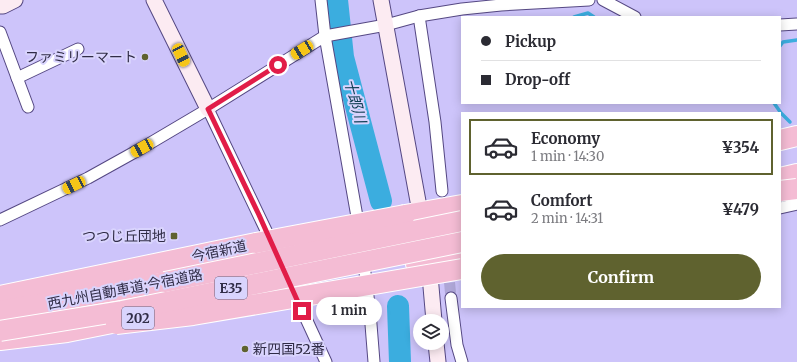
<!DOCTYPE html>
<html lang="en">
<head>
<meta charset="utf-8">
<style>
  :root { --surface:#fff; --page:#f7f7f7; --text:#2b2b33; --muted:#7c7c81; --line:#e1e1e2; --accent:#5f622f }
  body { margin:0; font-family:Merriweather,"Noto Sans JP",serif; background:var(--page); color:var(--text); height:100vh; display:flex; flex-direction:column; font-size:15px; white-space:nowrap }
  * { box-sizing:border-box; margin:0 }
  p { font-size:13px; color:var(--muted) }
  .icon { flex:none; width:22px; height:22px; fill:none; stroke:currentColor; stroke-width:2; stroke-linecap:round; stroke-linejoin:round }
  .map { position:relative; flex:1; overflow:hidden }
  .drawer { position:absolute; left:461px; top:112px; width:320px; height:196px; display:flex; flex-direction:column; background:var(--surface); border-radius:0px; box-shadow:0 2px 10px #0003 }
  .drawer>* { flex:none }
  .top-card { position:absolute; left:461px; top:16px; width:320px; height:88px; border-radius:0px; box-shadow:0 2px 10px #0003; display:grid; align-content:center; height:88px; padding:0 20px; background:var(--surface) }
  .buttons { position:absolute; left:413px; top:314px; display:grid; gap:8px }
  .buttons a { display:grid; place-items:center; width:36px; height:36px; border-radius:50%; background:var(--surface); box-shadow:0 2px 10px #0003; font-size:20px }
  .end { position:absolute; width:18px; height:18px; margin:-9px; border:5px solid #e11d48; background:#fff; box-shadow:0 0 0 2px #fff }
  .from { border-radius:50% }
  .bubble { position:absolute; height:28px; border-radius:14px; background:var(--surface); box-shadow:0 2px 10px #0003; font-size:13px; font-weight:700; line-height:28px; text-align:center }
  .car { position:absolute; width:12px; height:24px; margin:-12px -6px; border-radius:5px; box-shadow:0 0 3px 1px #0007; background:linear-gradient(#f5c518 24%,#345 0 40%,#f5c518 0 76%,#345 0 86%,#f5c518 0) }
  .top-card b { display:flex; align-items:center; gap:14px; height:38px; font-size:15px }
  .top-card b+b { border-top:1px solid var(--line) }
  .top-card i { width:10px; height:10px; background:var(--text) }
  ul { padding:7px 0 0; list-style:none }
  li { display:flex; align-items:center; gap:12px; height:56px; margin:0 8px 6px; padding:0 12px; border:2px solid transparent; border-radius:0px }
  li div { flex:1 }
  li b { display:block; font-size:15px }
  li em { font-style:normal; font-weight:700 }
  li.selected { border-color:var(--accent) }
  li>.icon { width:36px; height:36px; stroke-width:1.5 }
  .cta { display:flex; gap:8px; margin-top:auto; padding:8px 20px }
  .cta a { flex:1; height:46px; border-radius:24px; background:var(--accent); color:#fff; font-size:16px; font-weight:700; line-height:46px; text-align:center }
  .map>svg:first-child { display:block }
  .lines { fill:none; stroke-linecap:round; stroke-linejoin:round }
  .stream { stroke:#3baddf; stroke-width:3.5 }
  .river { stroke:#3baddf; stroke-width:22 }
  .street-tunnel { stroke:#aea6d6; stroke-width:11; stroke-dasharray:11 5.5; stroke-linecap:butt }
  .street-casing { stroke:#554883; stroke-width:13 }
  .secondary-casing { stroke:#554883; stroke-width:17 }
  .highway-casing { stroke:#fff; stroke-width:22 }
  .street { stroke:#fff; stroke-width:11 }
  .secondary { stroke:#fcebf2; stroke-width:15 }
  .highway { stroke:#f4bcd4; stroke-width:20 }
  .highway-bridge-casing { stroke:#fff; stroke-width:22; stroke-linecap:butt }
  .highway-bridge { stroke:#f4bcd4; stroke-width:20 }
  .route { stroke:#e11d48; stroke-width:5 }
  .poi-dot { fill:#5f622f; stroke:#d9d4fd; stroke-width:1.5 }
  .labels { text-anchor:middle; stroke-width:4; stroke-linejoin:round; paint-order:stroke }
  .shield { fill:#d9d4fd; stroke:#635e7d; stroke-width:1 }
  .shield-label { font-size:13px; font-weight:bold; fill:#302c46 }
  .poi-label { font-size:14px; fill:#302c46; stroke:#d9d4fd; text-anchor:end }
  .street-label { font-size:14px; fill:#302c46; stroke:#d9d4fd }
  .water-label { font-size:15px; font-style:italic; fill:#0e3e53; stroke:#d9d4fd }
</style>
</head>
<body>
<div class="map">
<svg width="797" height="362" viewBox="0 0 797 362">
  <rect width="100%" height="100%" fill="#cdc4fa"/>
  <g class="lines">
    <!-- stream -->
    <g class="stream">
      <polyline points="574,17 588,13 594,17"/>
      <polyline points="780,46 783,42 797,40"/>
      <polyline points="774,103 781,113 790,122"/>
    </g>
    <!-- river -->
    <g class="river">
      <polyline points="337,0 343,57 381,201"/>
      <polyline points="398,306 400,362"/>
    </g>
    <!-- street-tunnel -->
    <polyline class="street-tunnel" points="448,266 451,298"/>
    <!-- street casing -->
    <g class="street-casing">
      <g id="street">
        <polyline points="321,0 325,36 359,228"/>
        <polyline points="603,0 635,17"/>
        <polyline points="419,16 435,122 442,191"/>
        <polyline points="780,25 797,24"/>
        <polyline points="0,32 28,107"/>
        <polyline points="17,78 78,49"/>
        <polyline points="208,109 272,243"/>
        <polyline points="780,208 797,204"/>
        <polyline points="0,220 88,178 142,148 208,109 325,36 386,25 419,16 462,9 501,5 589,0"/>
        <polyline points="363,257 370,312 374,362"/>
        <polyline points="285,273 326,362"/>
        <polyline points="451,298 457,345 462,362"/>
      </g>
    </g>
    <!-- secondary casing -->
    <g class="secondary-casing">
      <g id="secondary">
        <polyline points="154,0 208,109"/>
        <polyline points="381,0 422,223"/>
        <polyline points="0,6 3,6 15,0"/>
        <polyline points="429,264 434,321"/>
        <polyline points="436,343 438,362"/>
      </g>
    </g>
    <!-- highway casing -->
    <g class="highway-casing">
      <g id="highway">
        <polyline points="780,140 797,136"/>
        <polyline points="780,178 797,174"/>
        <polyline points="405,215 462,205"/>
        <polyline points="416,264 462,255"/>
        <polyline points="0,296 256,243"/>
        <polyline points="0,311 165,282"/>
        <polyline points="0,340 67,332 132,319"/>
      </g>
    </g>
    <!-- street -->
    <use href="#street" class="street"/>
    <!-- secondary -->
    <use href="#secondary" class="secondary"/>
    <!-- highway -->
    <use href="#highway" class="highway"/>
    <!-- highway-bridge casing -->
    <g class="highway-bridge-casing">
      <g id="highway-bridge">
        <polyline points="780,191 797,189"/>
        <polyline points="256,243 405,215"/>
        <polyline points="165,282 462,221"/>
        <polyline points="116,324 193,315 462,269"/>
        <polyline points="0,331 122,311 462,242"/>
      </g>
    </g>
    <!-- highway-bridge -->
    <use href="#highway-bridge" class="highway-bridge"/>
  </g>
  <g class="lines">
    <!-- route -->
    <polyline class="route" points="278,65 208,109 259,215 302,311"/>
  </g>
  <!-- markers -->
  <g class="poi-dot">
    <circle cx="145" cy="57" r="4"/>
    <rect x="170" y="232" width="8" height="8" rx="2"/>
    <circle cx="245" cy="349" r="4"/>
  </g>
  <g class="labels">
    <!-- shield labels -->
    <g class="shield">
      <rect x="215" y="277" width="32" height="22" rx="3"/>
      <rect x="122" y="307" width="32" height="22" rx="3"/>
    </g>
    <g class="shield-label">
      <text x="231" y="293">E35</text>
      <text x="138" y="323">202</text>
    </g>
    <!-- poi labels -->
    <g class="poi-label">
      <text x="137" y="62">ファミリーマート</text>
      <text x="166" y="241">つつじ丘団地</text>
      <text x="253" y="354" text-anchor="start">新四国52番</text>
    </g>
    <!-- street labels -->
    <g class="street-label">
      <text transform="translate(219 251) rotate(-12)" y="5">今宿新道</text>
      <text transform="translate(125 289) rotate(-11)" y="5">西九州自動車道;今宿道路</text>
    </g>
    <!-- water labels -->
    <g class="water-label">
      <text transform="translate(355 101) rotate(75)" y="5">十郎川</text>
    </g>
  </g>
</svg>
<div class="buttons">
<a><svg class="icon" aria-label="layers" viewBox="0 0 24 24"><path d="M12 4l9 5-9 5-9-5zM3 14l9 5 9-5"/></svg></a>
</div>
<i class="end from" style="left:278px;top:65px"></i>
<i class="end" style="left:302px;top:311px"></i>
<div class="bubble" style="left:316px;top:297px;width:66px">1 min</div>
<i class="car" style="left:302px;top:50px;rotate:238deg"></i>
<i class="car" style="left:181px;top:55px;rotate:154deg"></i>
<i class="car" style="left:142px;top:148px;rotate:241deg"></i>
<i class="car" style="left:74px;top:185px;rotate:244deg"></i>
<div class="top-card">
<b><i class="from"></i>Pickup</b>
<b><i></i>Drop-off</b>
</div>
<section class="drawer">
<ul>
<li class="selected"><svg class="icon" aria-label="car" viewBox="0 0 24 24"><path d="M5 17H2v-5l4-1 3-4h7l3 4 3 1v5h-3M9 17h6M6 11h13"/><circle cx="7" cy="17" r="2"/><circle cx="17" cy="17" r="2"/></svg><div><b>Economy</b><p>1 min · 14:30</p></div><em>¥354</em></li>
<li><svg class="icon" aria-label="car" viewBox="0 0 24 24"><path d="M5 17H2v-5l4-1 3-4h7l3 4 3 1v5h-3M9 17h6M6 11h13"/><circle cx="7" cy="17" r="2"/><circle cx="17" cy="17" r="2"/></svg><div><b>Comfort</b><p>2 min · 14:31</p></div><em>¥479</em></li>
</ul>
<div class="cta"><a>Confirm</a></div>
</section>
</div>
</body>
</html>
